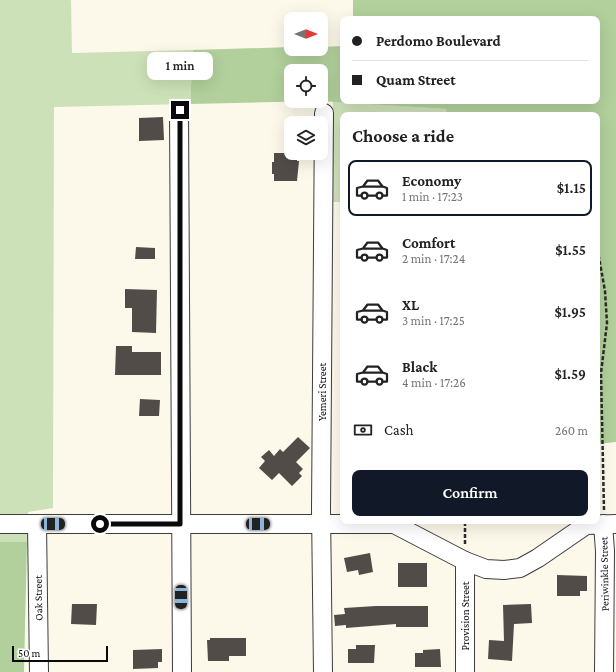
<!DOCTYPE html>
<html lang="en">
<head>
<meta charset="utf-8">
<style>
  :root { --surface:#fff; --page:#f2f2f2; --text:#222; --muted:#767676; --line:#e0e0e0; --accent:#111827 }
  body { margin:0; font-family:"Crimson Pro",serif; background:var(--page); color:var(--text); height:100vh; display:flex; flex-direction:column; font-size:15px; white-space:nowrap }
  * { box-sizing:border-box; margin:0 }
  p { font-size:13px; color:var(--muted) }
  .icon { flex:none; width:22px; height:22px; fill:none; stroke:currentColor; stroke-width:2; stroke-linecap:round; stroke-linejoin:round }
  .map { position:relative; flex:1; overflow:hidden }
  .side { position:absolute; left:340px; top:112px; width:260px; height:412px; display:flex; flex-direction:column; background:var(--surface); border-radius:8px; box-shadow:0 4px 16px #0002 }
  .side>* { flex:none }
  .guide { position:absolute; left:340px; top:16px; width:260px; height:88px; border-radius:8px; box-shadow:0 4px 16px #0002; display:grid; align-content:center; height:88px; padding:0 12px; background:var(--surface) }
  .needle { width:26px; rotate:90deg }
  .buttons { position:absolute; left:284px; top:12px; display:grid; gap:8px }
  .buttons a { display:grid; place-items:center; width:44px; height:44px; border-radius:8px; background:var(--surface); box-shadow:0 4px 16px #0002; font-size:20px }
  .scale { position:absolute; left:12px; bottom:10px; width:96px; box-sizing:border-box; padding-left:4px; border:2px solid #0a0a0a; border-top:0; font-size:11px; line-height:14px; white-space:nowrap; color:#0a0a0a; -webkit-text-stroke:3px #fff; paint-order:stroke }
  .end { position:absolute; width:18px; height:18px; margin:-9px; border:5px solid #0a0a0a; background:#fff; box-shadow:0 0 0 2px #fff }
  .from { border-radius:50% }
  .bubble { position:absolute; height:28px; border-radius:8px; background:var(--surface); box-shadow:0 4px 16px #0002; font-size:13px; font-weight:600; line-height:28px; text-align:center }
  .car { position:absolute; width:12px; height:24px; margin:-12px -6px; border-radius:5px; box-shadow:0 0 3px 1px #0007; background:linear-gradient(#222 24%,#8ab4d8 0 40%,#222 0 76%,#8ab4d8 0 86%,#222 0) }
  .guide b { display:flex; align-items:center; gap:14px; height:38px; font-size:15px }
  .guide b+b { border-top:1px solid var(--line) }
  .guide i { width:10px; height:10px; background:var(--text) }
  ul { padding:0; list-style:none }
  li { display:flex; align-items:center; gap:12px; height:56px; margin:0 8px 6px; padding:0 4px; border:2px solid transparent; border-radius:8px }
  li div { flex:1 }
  li b { display:block; font-size:15px }
  li em { font-style:normal; font-weight:600 }
  li.active { border-color:var(--accent) }
  li>.icon { width:36px; height:36px; stroke-width:1.5 }
  h2 { padding:0 12px; font-size:18px; line-height:48px }
  .pay { display:flex; align-items:center; gap:10px; height:44px; padding:0 12px; font-size:15px }
  .pay p { margin-inline-start:auto }
  .button { display:flex; gap:8px; margin-top:auto; padding:8px 12px }
  .button a { flex:1; height:46px; border-radius:8px; background:var(--accent); color:#fff; font-size:16px; font-weight:600; line-height:46px; text-align:center }
  .map>svg:first-child { display:block }
  .green { fill:#cde1b9 }
  .forest { fill:#b1d09b }
  .building { fill:#514c48 }
  .lines { fill:none; stroke-linecap:round; stroke-linejoin:round }
  .minor-casing { stroke:#3d3d3d; stroke-width:20 }
  .path { stroke:#2c2c2c; stroke-width:2.5; stroke-dasharray:4 2; stroke-linecap:butt }
  .minor { stroke:#fff; stroke-width:18 }
  .route { stroke:#0a0a0a; stroke-width:5 }
  .labels { text-anchor:middle; stroke-width:4; stroke-linejoin:round; paint-order:stroke }
  .street-label { font-size:11px; fill:#0a0a0a; stroke:#fff }
</style>
</head>
<body>
<div class="map">
<svg width="616" height="672" viewBox="0 0 616 672">
  <rect width="100%" height="100%" fill="#fcf9ea"/>
  <!-- green -->
  <g class="green">
    <polygon points="0,0 71,0 72,53 193,50 190,104 54,107 53,508 28,512 27,542 0,542"/>
    <polygon points="333,101 446,109 447,115 343,115 343,202 329,202"/>
  </g>
  <!-- forest -->
  <g class="forest">
    <polygon points="353,0 616,0 616,442 597,444 597,115 447,115 446,109 321,101 321,71 291,71 291,101 316,101 190,104 193,50 291,47 291,49 321,49 321,47 343,46 343,101 597,101 597,19 353,19"/>
    <polygon points="0,542 27,542 24,672 0,672"/>
  </g>
  <!-- building -->
  <g class="building">
    <polygon points="163,117 164,140 139,141 139,118"/>
    <polygon points="274,153 297,153 297,161 299,161 297,181 274,181 274,174 272,174 272,162 274,162"/>
    <polygon points="136,247 155,248 155,259 135,259"/>
    <polygon points="125,289 157,290 156,333 132,332 132,308 125,308"/>
    <polygon points="116,346 132,346 132,352 161,352 161,375 115,375"/>
    <polygon points="140,399 160,400 159,416 139,416"/>
    <polygon points="298,437 310,448 296,462 303,469 299,473 302,476 292,486 279,473 272,480 259,468 265,461 261,457 269,450 274,456 280,449 283,452"/>
    <polygon points="370,553 373,572 359,575 358,570 347,572 344,558"/>
    <rect x="398" y="563" width="29" height="24"/>
    <polygon points="557,575 587,576 587,591 580,591 580,596 557,596"/>
    <polygon points="72,604 97,604 96,625 71,624"/>
    <polygon points="531,604 532,623 514,624 512,661 488,659 489,640 504,641 503,605"/>
    <polygon points="376,606 428,606 428,627 396,627 396,624 346,628 346,625 335,626 334,615 345,614 344,608"/>
    <polygon points="210,638 246,638 246,656 229,656 229,661 208,661 207,640 210,640"/>
    <polygon points="356,645 375,645 374,663 348,663 348,649 356,649"/>
    <polygon points="162,649 162,662 158,662 158,668 133,669 133,650"/>
    <polygon points="440,649 441,667 415,667 415,653 423,653 423,650"/>
  </g>
  <g class="lines">
    <!-- minor casing -->
    <g class="minor-casing">
      <g id="minor">
        <polyline points="179,110 182,672"/>
        <polyline points="0,524 394,524 401,521"/>
        <polyline points="37,524 39,672"/>
        <polyline points="394,524 465,561 486,569 504,570 520,568 538,558 586,525 616,524"/>
        <polyline points="603,524 605,551 604,672"/>
        <polyline points="465,561 465,672"/>
        <polyline points="323,672 321,510 324,113"/>
      </g>
    </g>
    <!-- path -->
    <g class="path">
      <polyline points="597,213 598,252 605,291 607,323 601,373 604,510"/>
      <polyline points="465,544 465,521"/>
    </g>
    <!-- minor -->
    <use href="#minor" class="minor"/>
  </g>
  <g class="lines">
    <!-- route -->
    <polyline class="route" points="100,524 180,524 180,110"/>
  </g>
  <g class="labels">
    <!-- street labels -->
    <g class="street-label">
      <text transform="translate(322 392) rotate(-90)" y="4">Yemeri Street</text>
      <text transform="translate(604 574) rotate(-91)" y="4">Periwinkle Street</text>
      <text transform="translate(38 598) rotate(-91)" y="4">Oak Street</text>
      <text transform="translate(465 616) rotate(-90)" y="4">Provision Street</text>
    </g>
  </g>
</svg>
<div class="buttons">
<a><svg class="needle" viewBox="-14 -14 28 28"><path d="M0-13l5 13h-10z" fill="#e53935"/><path d="M0 13l5-13h-10z" fill="#767676"/></svg></a>
<a><svg class="icon" aria-label="locate" viewBox="0 0 24 24"><circle cx="12" cy="12" r="6"/><path d="M12 2v4M12 18v4M2 12h4M18 12h4"/></svg></a>
<a><svg class="icon" aria-label="layers" viewBox="0 0 24 24"><path d="M12 4l9 5-9 5-9-5zM3 14l9 5 9-5"/></svg></a>
</div>
<div class="scale">50 m</div>
<i class="end from" style="left:100px;top:524px"></i>
<i class="end" style="left:180px;top:110px"></i>
<div class="bubble" style="left:147px;top:52px;width:66px">1 min</div>
<i class="car" style="left:53px;top:524px;rotate:90deg"></i>
<i class="car" style="left:258px;top:524px;rotate:90deg"></i>
<i class="car" style="left:181px;top:597px;rotate:180deg"></i>
<div class="guide">
<b><i class="from"></i>Perdomo Boulevard</b>
<b><i></i>Quam Street</b>
</div>
<section class="side">
<h2>Choose a ride</h2>
<ul>
<li class="active"><svg class="icon" aria-label="car" viewBox="0 0 24 24"><path d="M5 17H2v-5l4-1 3-4h7l3 4 3 1v5h-3M9 17h6M6 11h13"/><circle cx="7" cy="17" r="2"/><circle cx="17" cy="17" r="2"/></svg><div><b>Economy</b><p>1 min · 17:23</p></div><em>$1.15</em></li>
<li><svg class="icon" aria-label="car" viewBox="0 0 24 24"><path d="M5 17H2v-5l4-1 3-4h7l3 4 3 1v5h-3M9 17h6M6 11h13"/><circle cx="7" cy="17" r="2"/><circle cx="17" cy="17" r="2"/></svg><div><b>Comfort</b><p>2 min · 17:24</p></div><em>$1.55</em></li>
<li><svg class="icon" aria-label="car" viewBox="0 0 24 24"><path d="M5 17H2v-5l4-1 3-4h7l3 4 3 1v5h-3M9 17h6M6 11h13"/><circle cx="7" cy="17" r="2"/><circle cx="17" cy="17" r="2"/></svg><div><b>XL</b><p>3 min · 17:25</p></div><em>$1.95</em></li>
<li><svg class="icon" aria-label="car" viewBox="0 0 24 24"><path d="M5 17H2v-5l4-1 3-4h7l3 4 3 1v5h-3M9 17h6M6 11h13"/><circle cx="7" cy="17" r="2"/><circle cx="17" cy="17" r="2"/></svg><div><b>Black</b><p>4 min · 17:26</p></div><em>$1.59</em></li>
</ul>
<div class="pay"><svg class="icon" aria-label="cash" viewBox="0 0 24 24"><path d="M3 7h18v10H3z"/><circle cx="12" cy="12" r="2"/></svg>Cash<p>260 m</p></div>
<div class="button"><a>Confirm</a></div>
</section>
</div>
</body>
</html>
